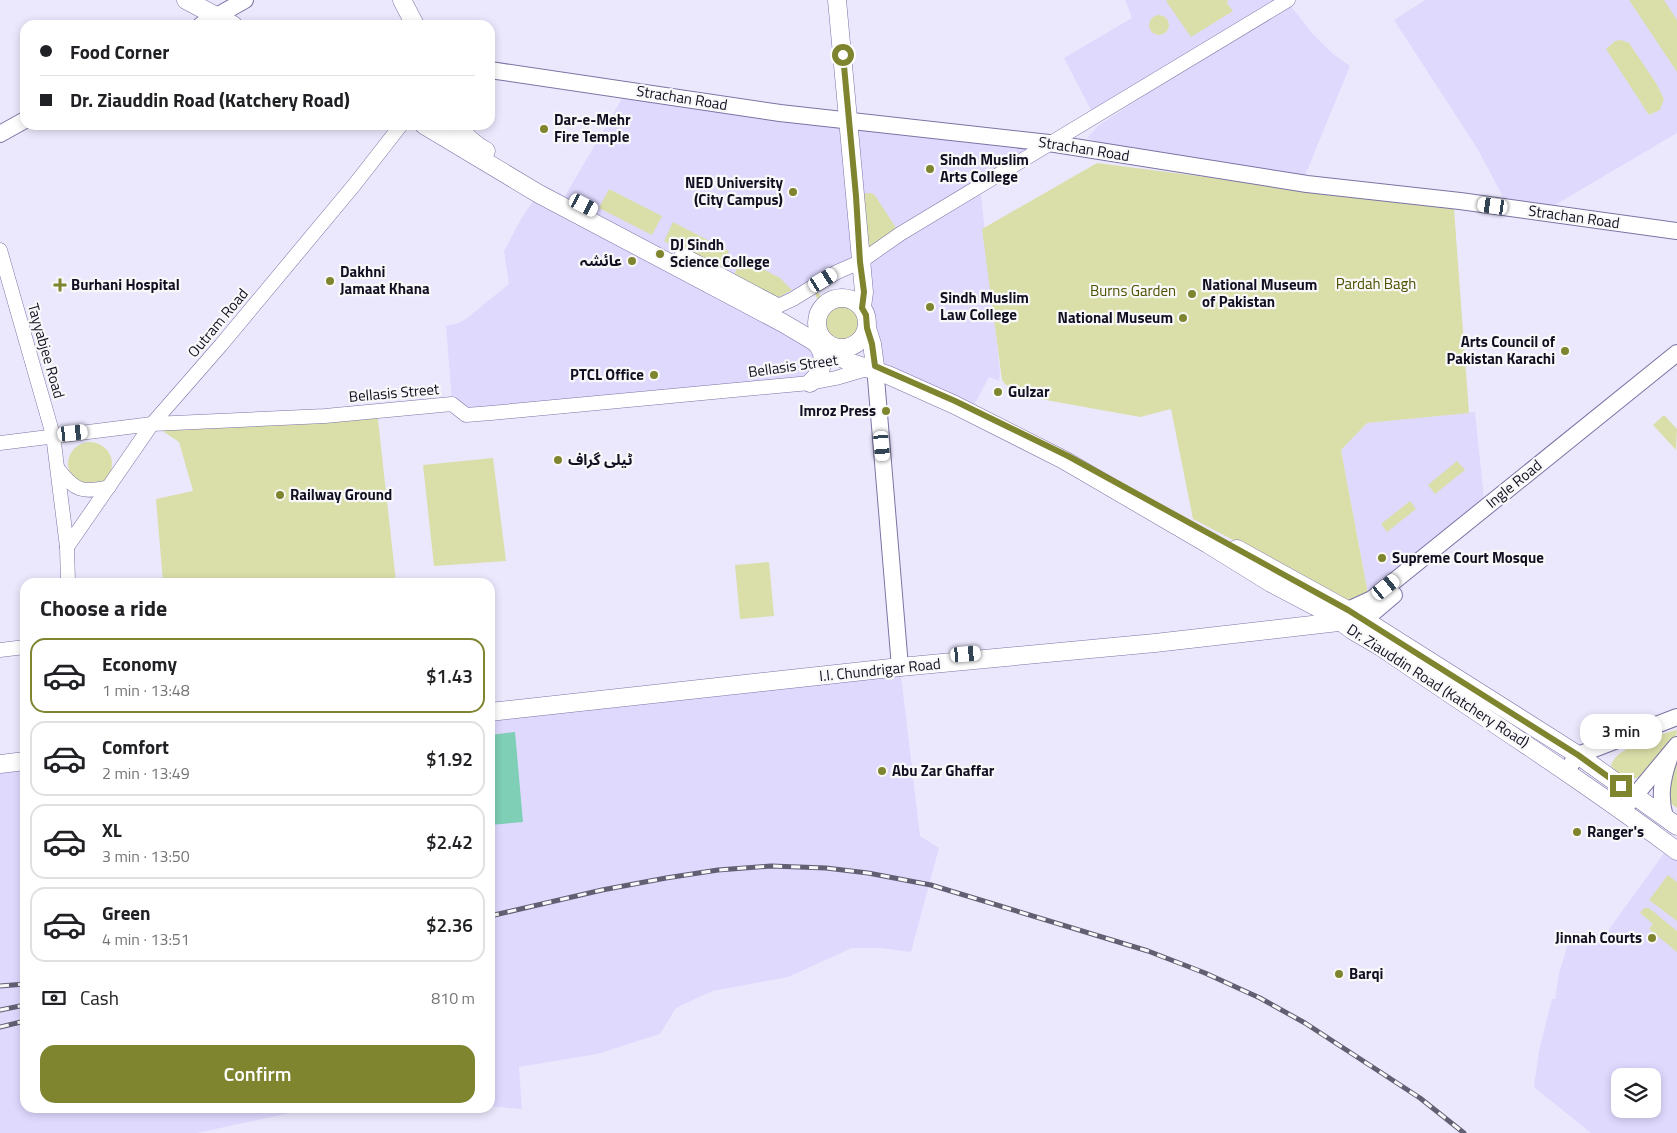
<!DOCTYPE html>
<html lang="en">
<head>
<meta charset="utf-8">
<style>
  :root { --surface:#fff; --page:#f2f2f2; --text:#202124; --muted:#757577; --line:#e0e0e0; --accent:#7f842f }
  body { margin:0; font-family:"Titillium Web","Noto Sans Arabic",sans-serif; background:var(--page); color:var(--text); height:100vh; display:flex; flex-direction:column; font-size:19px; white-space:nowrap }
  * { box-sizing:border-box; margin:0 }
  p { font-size:16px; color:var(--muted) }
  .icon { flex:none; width:28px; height:28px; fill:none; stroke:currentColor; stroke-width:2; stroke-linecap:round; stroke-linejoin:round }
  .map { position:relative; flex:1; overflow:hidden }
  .sheet { position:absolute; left:20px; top:578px; width:475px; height:535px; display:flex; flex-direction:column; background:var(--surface); border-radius:15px; box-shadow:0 2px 8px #0003 }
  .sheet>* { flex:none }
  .hud { position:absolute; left:20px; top:20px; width:475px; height:110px; border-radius:15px; box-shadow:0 2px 8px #0003; display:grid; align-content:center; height:110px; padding:0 20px; background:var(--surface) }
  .controls { position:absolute; left:1611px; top:1068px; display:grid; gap:10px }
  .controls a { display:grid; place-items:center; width:50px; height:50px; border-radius:10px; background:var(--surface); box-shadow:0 2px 8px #0003; font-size:25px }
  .end { position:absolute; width:22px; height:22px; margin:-11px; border:6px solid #7f842f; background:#fff; box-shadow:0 0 0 2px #fff }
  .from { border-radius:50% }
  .bubble { position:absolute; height:35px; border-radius:15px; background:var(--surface); box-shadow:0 2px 8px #0003; font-size:16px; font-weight:600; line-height:35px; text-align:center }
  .car { position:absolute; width:15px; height:30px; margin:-15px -8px; border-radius:6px; box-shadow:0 0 4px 1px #0007; background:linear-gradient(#fff 24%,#345 0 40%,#fff 0 76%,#345 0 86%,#fff 0) }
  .hud b { display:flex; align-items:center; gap:18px; height:48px; font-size:19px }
  .hud b+b { border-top:1px solid var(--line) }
  .hud i { width:12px; height:12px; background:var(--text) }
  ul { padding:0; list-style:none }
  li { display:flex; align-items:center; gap:15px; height:75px; margin:0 10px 8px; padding:0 10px; border:2px solid var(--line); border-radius:15px }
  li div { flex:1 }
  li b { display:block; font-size:19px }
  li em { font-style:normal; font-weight:600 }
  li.active { border-color:var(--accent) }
  li>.icon { width:45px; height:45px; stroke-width:1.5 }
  h2 { padding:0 20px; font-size:22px; line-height:60px }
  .pay { display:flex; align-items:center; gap:12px; height:55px; padding:0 20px; font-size:19px }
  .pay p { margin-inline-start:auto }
  .button { display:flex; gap:10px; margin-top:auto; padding:10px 20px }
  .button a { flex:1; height:58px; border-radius:15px; background:var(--accent); color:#fff; font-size:20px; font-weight:600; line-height:58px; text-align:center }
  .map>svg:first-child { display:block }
  .built { fill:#dfd9fe; fill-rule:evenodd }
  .green { fill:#dadfa9 }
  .water { fill:#7fcfb6 }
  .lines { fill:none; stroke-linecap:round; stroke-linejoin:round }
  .tertiary-casing { stroke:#7c73a4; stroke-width:15 }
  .secondary-casing { stroke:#7c73a4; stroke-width:18 }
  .primary-casing { stroke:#7c73a4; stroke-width:19 }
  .tertiary { stroke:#fff; stroke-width:14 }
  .secondary { stroke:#fff; stroke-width:16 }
  .primary { stroke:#fff; stroke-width:18 }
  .rail-casing { stroke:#635f73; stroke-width:5 }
  .rail { stroke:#f8f8f8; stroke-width:3; stroke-dasharray:9; stroke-linecap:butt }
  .route { stroke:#7f842f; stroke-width:6 }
  .poi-dot { fill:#7f842f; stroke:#f8f8f8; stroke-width:2 }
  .labels { text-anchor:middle; stroke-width:4.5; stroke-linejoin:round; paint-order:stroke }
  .street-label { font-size:15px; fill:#130f22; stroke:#f8f8f8 }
  .poi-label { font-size:15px; font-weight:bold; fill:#130f22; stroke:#f8f8f8; text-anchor:start }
  .park-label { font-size:15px; fill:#4e5100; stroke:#f8f8f8 }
</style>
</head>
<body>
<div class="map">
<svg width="1677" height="1133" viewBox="0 0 1677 1133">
  <rect width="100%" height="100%" fill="#ebe8fd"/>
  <!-- built -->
  <g class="built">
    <polygon points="1125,0 1281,0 1092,112 1064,58 1132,18"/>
    <polygon points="1425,0 1677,0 1677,133 1543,212 1509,208 1477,148 1394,20"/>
    <polygon points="1287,1 1312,33 1333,54 1350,66 1304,178 1115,150 1087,138 1098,126"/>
    <polygon points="627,90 1049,143 980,186 1000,373 999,381 989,377 972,409 875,366 868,323 860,259 769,316 815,342 815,379 466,415 452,401 446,326 458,323 466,319 509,284 504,251 521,219 544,185 565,196"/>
    <polygon points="1475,412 1485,508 1369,599 1341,450 1367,423"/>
    <polygon points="900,667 920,836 939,848 911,952 881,948 852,948 788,977 712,991 676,1008 660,1034 597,1054 519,1067 522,1109 490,1106 490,712"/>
    <polygon points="25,761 25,1108 313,1108 197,1133 0,1133 0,764"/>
    <path d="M 1667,849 L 1677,856 L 1677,1133 L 1591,1133 L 1534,1087 L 1539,1051 L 1552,999 L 1555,999 L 1559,973 L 1572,932 L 1605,935 ZM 1620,1076 L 1652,1076 L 1652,1109 L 1620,1109 Z"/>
  </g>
  <!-- green -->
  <g class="green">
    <polygon points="1168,0 1228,0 1227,3 1233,11 1191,37 1166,1"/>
    <polygon points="1629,0 1664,0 1677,20 1677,72"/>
    <circle cx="1159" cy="25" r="10"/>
    <polygon points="1621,40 1629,43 1656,83 1664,99 1660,110 1649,115 1606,49 1615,41"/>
    <polygon points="1097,163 1454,209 1469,413 1367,423 1341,450 1369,599 1348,600 1193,519 1171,409 1140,417 1040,399 1017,391 1005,384 1002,380 982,229"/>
    <polygon points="609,189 662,216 652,235 599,208"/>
    <polygon points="869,193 874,194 900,234 860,259 856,195"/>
    <polygon points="673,222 729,251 720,270 664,241"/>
    <polygon points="742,258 780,278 792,290 776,299 733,277"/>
    <path d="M 813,287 L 827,303 C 869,277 883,352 840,347 C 833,346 825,340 821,335 C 814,323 821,318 820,309 C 819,302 815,294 813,287 Z"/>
    <polygon points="377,411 396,582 163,582 156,499 193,491 179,442 152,424"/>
    <polygon points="1664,415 1677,429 1676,450 1653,425"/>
    <circle cx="90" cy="464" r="22"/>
    <polygon points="493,458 506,561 434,566 423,465"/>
    <polygon points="1457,461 1465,470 1435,494 1428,485"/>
    <polygon points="1410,501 1416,509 1387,532 1381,524"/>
    <polygon points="769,562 774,616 740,619 735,565"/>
    <path d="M 1677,730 C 1677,746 1643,783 1626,780 L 1611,766 C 1614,748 1660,734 1677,730 Z"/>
    <polygon points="1677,745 1677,808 1645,783"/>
    <polygon points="1668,875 1677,882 1677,921 1649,900"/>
    <polygon points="1644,908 1649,908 1677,931 1677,952 1649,929 1653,924 1640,913"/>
  </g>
  <!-- water -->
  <polygon class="water" points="515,732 523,822 490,825 490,735"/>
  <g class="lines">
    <!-- tertiary casing -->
    <g class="tertiary-casing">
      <g id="tertiary">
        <polyline points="0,250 53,435 67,547 68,582"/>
        <polyline points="776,307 793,299 837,272 860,262 900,234 1288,0"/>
        <polyline points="0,443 152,424 325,416 452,404 466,415 491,413 810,383 836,378 870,368"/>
        <path d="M 58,469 C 75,491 82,493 109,487"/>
        <polyline points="67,547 152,424 221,345 355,184 401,125"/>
        <polyline points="0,650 25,647"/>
      </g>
    </g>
    <!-- secondary casing -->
    <g class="secondary-casing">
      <g id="secondary">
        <polyline points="201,25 245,0"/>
        <polyline points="490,70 780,113 1049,143 1307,184 1460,201 1677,231"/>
        <polyline points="0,134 25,120"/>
        <polyline points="875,366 900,667"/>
        <polyline points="1348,610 1372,599 1677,353"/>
        <polyline points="1360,617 1374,612 1394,595"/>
        <polyline points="1566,771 1578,755 1677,717"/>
        <polyline points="1623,810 1677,745"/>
        <path d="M 1665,817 C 1659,797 1662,779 1669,759"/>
      </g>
    </g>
    <!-- primary casing -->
    <g class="primary-casing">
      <g id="primary">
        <polyline points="186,0 233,25"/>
        <polyline points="402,0 415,25"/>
        <polyline points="837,0 864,292 862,307"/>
        <path d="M 424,125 L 539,194 L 783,323 L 849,362 L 888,375 L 955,405 L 1064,460 L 1208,544 L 1271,583 L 1332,615 L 1352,630 L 1381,647 C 1480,715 1581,779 1677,851"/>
        <path d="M 457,125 C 465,136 475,145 486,151"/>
        <polyline points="683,257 775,306"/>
        <circle cx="842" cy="323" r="25"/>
        <polyline points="867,328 872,344 875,366"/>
        <path d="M 810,383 C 823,372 828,355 815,342"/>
        <polyline points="1237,549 1360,617 1578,755 1677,826"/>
        <polyline points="490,712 900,667 1155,643 1347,621"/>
        <polyline points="0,764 25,761"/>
      </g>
    </g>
    <!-- tertiary -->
    <use href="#tertiary" class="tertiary"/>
    <!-- secondary -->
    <use href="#secondary" class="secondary"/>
    <!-- primary -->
    <use href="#primary" class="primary"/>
    <!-- rail casing -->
    <g class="rail-casing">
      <g id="rail">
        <polyline points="490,916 602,890 666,878 718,870 771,866 826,868 868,873 931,885 1148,951 1205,973 1260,998 1305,1023 1420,1098 1464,1133"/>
        <polyline points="0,986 25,984"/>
        <polyline points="0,1010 25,1005"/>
        <polyline points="0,1027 25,1021"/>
      </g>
    </g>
    <!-- rail -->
    <use href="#rail" class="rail"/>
  </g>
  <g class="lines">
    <!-- route -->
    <polyline class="route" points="843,55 856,196 860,262 864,292 862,308 866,315 867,328 872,344 875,366 955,401 1068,456 1348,610 1578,755 1621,786"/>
  </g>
  <!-- markers -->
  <g class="poi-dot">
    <circle cx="544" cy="129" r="5"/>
    <circle cx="930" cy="169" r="5"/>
    <circle cx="793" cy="192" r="5"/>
    <circle cx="660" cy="254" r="5"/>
    <circle cx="632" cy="261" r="5"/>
    <circle cx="330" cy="281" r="5"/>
    <path d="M57.5 277.5h5v5h5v5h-5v5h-5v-5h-5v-5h5z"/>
    <circle cx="1192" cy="294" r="5"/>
    <circle cx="930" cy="307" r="5"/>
    <circle cx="1183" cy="318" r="5"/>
    <circle cx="1565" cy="351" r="5"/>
    <circle cx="654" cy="375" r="5"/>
    <circle cx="998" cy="392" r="5"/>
    <circle cx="886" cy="411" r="5"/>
    <circle cx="558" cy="460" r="5"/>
    <circle cx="280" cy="495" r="5"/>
    <circle cx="1382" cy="558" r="5"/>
    <circle cx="882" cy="771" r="5"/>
    <circle cx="1577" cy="832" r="5"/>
    <circle cx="1652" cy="938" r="5"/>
    <circle cx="1339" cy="974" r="5"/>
  </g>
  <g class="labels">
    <!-- street labels -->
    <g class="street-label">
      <text transform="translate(682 98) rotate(9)" y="5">Strachan Road</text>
      <text transform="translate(1084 149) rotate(9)" y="5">Strachan Road</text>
      <text transform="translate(1574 217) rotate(8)" y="5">Strachan Road</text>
      <text transform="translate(218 323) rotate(-50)" y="5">Outram Road</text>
      <text transform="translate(46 351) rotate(74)" y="5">Tayyabjee Road</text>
      <text transform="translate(793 366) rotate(-8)" y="5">Bellasis Street</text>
      <text transform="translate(394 393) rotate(-5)" y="5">Bellasis Street</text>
      <text transform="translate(1514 484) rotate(-39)" y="5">Ingle Road</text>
      <text transform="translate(880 670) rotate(-6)" y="5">I.I. Chundrigar Road</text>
      <text transform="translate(1438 686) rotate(33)" y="5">Dr. Ziauddin Road (Katchery Road)</text>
    </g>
    <!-- poi labels -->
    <g class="poi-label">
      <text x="554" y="125">Dar-e-Mehr<tspan x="554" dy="17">Fire Temple</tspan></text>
      <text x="940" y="165">Sindh Muslim<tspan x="940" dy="17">Arts College</tspan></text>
      <text x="783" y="188" text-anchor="end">NED University<tspan x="783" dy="17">(City Campus)</tspan></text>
      <text x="670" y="250">DJ Sindh<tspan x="670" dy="17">Science College</tspan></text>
      <text x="622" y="266" text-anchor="end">عائشہ</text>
      <text x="340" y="277">Dakhni<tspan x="340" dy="17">Jamaat Khana</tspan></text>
      <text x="71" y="290">Burhani Hospital</text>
      <text x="1202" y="290">National Museum<tspan x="1202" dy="17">of Pakistan</tspan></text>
      <text x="940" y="303">Sindh Muslim<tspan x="940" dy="17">Law College</tspan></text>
      <text x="1173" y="323" text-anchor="end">National Museum</text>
      <text x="1555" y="347" text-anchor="end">Arts Council of<tspan x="1555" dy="17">Pakistan Karachi</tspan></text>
      <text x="644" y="380" text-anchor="end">PTCL Office</text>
      <text x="1008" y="397">Gulzar</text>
      <text x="876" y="416" text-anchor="end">Imroz Press</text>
      <text x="568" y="465">ٹیلی گراف</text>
      <text x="290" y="500">Railway Ground</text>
      <text x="1392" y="563">Supreme Court Mosque</text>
      <text x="892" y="776">Abu Zar Ghaffar</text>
      <text x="1587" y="837">Ranger's</text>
      <text x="1642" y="943" text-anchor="end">Jinnah Courts</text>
      <text x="1349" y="979">Barqi</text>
    </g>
    <!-- park labels -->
    <g class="park-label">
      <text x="1376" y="289">Pardah Bagh</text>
      <text x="1133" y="296">Burns Garden</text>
    </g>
  </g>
</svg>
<div class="controls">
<a><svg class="icon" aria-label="layers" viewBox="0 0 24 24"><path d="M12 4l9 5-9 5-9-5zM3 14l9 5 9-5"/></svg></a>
</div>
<i class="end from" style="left:843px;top:55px"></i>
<i class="end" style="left:1621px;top:786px"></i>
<div class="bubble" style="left:1580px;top:714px;width:82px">3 min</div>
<i class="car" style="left:584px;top:205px;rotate:117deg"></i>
<i class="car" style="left:1493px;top:206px;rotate:278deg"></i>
<i class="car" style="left:823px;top:280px;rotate:59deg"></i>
<i class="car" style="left:73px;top:433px;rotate:84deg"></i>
<i class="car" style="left:882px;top:446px;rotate:175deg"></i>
<i class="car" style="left:1386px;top:587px;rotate:51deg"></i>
<i class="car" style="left:966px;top:654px;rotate:85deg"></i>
<div class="hud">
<b><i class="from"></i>Food Corner</b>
<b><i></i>Dr. Ziauddin Road (Katchery Road)</b>
</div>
<section class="sheet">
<h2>Choose a ride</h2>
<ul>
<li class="active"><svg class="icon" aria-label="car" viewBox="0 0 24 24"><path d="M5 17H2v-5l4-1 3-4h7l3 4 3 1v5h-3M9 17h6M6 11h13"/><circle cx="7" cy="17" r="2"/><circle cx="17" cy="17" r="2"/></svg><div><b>Economy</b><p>1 min · 13:48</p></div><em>$1.43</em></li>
<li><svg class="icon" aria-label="car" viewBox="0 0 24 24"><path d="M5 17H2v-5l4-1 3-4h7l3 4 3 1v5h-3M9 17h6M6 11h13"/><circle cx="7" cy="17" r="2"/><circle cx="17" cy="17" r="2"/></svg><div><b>Comfort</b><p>2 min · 13:49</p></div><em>$1.92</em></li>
<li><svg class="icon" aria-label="car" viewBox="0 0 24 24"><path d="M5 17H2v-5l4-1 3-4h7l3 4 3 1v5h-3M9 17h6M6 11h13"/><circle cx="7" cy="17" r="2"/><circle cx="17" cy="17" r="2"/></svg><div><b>XL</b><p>3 min · 13:50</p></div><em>$2.42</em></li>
<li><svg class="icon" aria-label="car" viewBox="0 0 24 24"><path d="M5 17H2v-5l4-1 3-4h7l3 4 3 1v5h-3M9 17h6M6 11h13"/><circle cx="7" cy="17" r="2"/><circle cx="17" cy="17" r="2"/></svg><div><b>Green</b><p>4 min · 13:51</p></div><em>$2.36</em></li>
</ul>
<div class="pay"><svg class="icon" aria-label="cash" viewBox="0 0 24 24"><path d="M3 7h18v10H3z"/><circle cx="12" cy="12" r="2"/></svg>Cash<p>810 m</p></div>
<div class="button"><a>Confirm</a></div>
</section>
</div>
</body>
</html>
